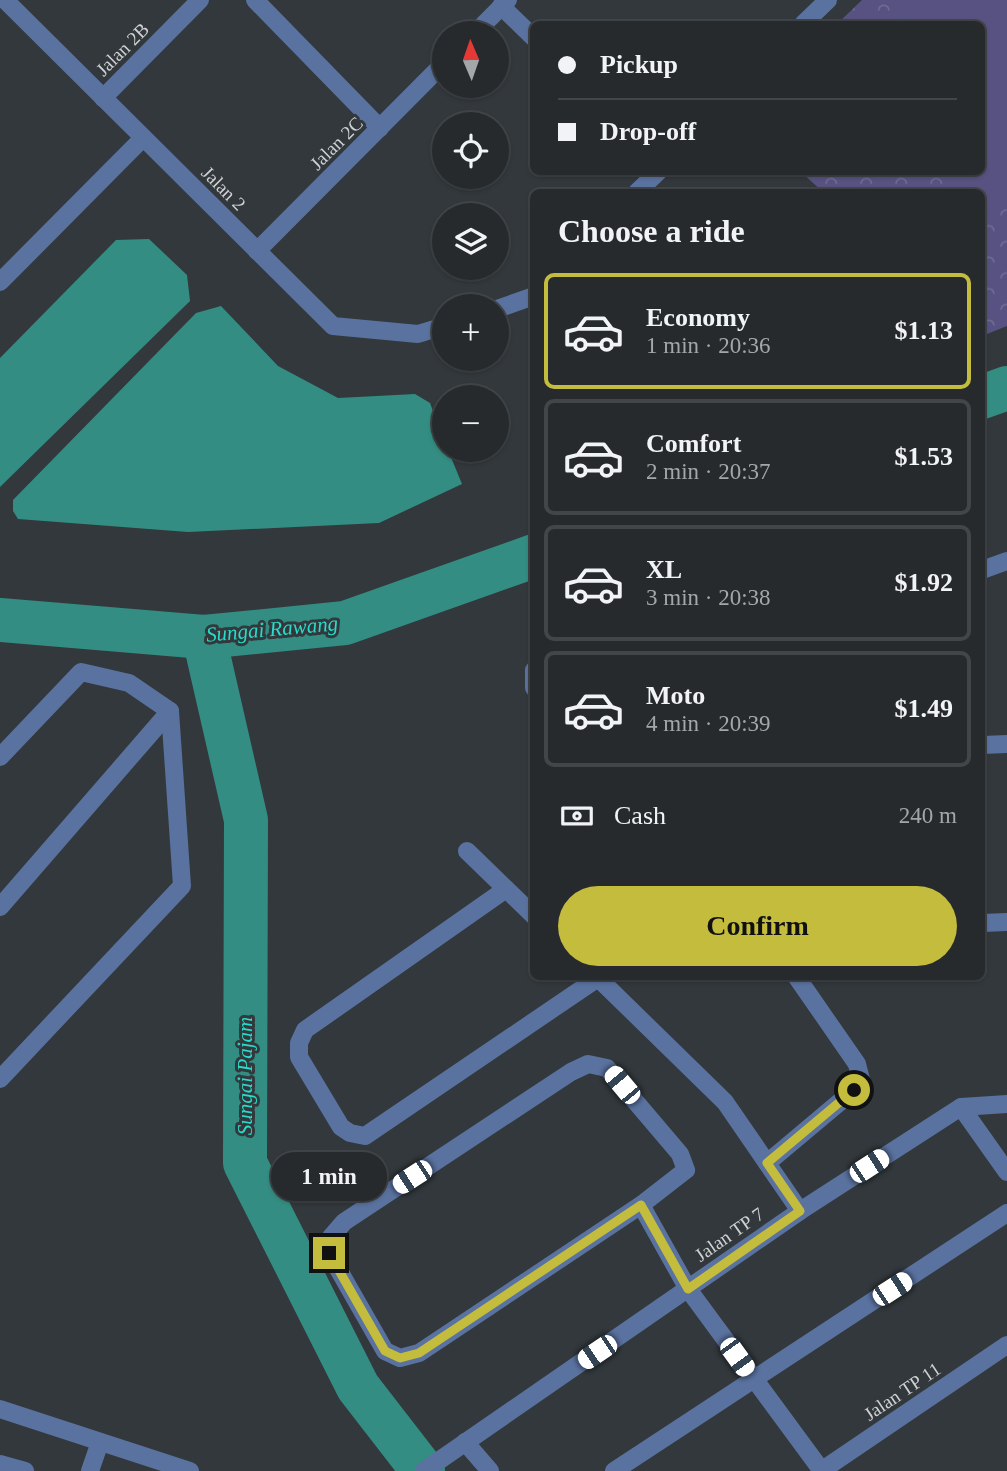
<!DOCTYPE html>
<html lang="en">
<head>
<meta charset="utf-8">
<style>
  :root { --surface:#262a2d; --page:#2e3235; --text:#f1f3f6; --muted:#a4a7aa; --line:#424649; --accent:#c4bc3d }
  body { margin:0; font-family:"Times New Roman",serif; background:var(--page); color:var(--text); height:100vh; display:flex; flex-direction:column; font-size:26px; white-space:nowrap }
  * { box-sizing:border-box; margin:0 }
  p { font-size:23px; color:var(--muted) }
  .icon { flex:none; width:38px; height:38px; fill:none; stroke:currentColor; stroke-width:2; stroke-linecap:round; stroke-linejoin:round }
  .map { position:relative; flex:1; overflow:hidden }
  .side { position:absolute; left:530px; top:189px; width:455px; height:791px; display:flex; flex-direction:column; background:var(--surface); border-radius:10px; box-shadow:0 2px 5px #0004,0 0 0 2px var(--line) }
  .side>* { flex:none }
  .hud { position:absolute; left:530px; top:21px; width:455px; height:154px; border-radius:10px; box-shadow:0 2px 5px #0004,0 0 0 2px var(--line); display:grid; align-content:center; height:154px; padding:0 28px; background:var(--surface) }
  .needle { width:46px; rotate:358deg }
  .tools { position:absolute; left:432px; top:21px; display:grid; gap:14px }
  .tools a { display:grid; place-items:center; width:77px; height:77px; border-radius:50%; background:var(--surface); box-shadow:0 2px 5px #0004,0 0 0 2px var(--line); font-size:35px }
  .end { position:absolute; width:32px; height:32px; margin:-16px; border:9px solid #c4bc3d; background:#111; box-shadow:0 0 0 4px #111 }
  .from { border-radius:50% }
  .bubble { position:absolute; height:49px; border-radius:24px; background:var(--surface); box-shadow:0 2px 5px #0004,0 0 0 2px var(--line); font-size:23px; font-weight:800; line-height:49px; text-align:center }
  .car { position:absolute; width:21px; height:42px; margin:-21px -10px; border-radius:9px; box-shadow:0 0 5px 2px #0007; background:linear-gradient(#fff 24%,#345 0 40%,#fff 0 76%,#345 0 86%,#fff 0) }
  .hud b { display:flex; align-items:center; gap:24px; height:66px; font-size:26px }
  .hud b+b { border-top:2px solid var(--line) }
  .hud i { width:18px; height:18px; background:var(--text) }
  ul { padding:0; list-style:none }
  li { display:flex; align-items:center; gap:21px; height:116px; margin:0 14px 10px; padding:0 14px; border:4px solid var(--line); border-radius:10px }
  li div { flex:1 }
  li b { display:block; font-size:26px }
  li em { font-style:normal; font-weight:800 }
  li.selected { border-color:var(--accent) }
  li>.icon { width:63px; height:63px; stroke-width:1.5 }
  h2 { padding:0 28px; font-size:32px; line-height:84px }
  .pay { display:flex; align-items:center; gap:18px; height:77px; padding:0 28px; font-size:26px }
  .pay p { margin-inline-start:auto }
  .cta { display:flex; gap:14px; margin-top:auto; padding:14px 28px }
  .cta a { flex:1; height:80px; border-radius:42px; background:var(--accent); color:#111; font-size:28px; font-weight:800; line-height:80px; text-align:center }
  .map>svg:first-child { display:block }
  .park { fill:url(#park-crowns) }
  .pitch { fill:#575281 }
  .water { fill:#348d82 }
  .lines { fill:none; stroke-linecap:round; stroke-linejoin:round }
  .river { stroke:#348d82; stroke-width:44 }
  .minor { stroke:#5a729f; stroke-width:18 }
  .route { stroke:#c4bc3d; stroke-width:9 }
  .labels { text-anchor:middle; stroke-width:6; stroke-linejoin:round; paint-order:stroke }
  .street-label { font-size:19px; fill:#ced2d4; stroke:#32383c }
  .water-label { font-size:21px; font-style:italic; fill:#27dcca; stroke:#32383c }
</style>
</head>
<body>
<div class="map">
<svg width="1007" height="1471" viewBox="0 0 1007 1471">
  <defs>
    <pattern id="park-crowns" width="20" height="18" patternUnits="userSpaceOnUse" patternTransform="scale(1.75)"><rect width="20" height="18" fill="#575281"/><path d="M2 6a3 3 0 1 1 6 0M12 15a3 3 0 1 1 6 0" fill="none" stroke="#6e6a92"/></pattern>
  </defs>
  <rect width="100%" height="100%" fill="#32383c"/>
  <!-- park -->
  <polygon class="park" points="862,0 1007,0 1007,326 982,336 982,192 823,192 801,172 982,172 982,24 837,24"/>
  <!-- pitch -->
  <polygon class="pitch" points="919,0 1007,0 1007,195 984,218 982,216 982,192 958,192 937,172 982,172 982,24 895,24"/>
  <!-- water -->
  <g class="water">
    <polygon points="149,239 187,275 190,301 0,487 0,358 116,240"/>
    <polygon points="221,306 278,366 338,398 415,394 430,403 444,440 444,450 448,450 462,484 379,523 188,532 18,519 13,511 13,500 196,313"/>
  </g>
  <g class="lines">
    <!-- river -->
    <g class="river">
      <polyline points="982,397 1007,388"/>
      <polyline points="0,620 204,637 345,623 534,556"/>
      <polyline points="204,637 246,820 245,1163 358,1387 423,1471"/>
    </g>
    <!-- minor -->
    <g class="minor">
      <polyline points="5,0 333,326 418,334 444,326"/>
      <polyline points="255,0 380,128"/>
      <polyline points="501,6 534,38"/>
      <polyline points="803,24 828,0"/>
      <polyline points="475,33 508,0"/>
      <polyline points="103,98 200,0"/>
      <polyline points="637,192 658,172"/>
      <polyline points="257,251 444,63"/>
      <polyline points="0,282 143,138"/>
      <polyline points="497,309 534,296"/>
      <polyline points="982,570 1007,561"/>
      <polyline points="534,670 534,688"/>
      <polyline points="982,745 1007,744"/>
      <polyline points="0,757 81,672 129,683 170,711 182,886 0,1079"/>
      <polyline points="467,851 534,916"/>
      <polyline points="506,889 305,1030 299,1043 299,1057 341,1127 350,1133 365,1136 598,978"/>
      <polyline points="0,907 170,711"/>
      <polyline points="982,923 1007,922"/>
      <polyline points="596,976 725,1102 800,1211"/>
      <polygon points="588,1064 607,1068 680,1154 686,1170 641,1205 419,1353 400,1358 385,1351 329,1253 331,1237 344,1222 571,1072"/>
      <polyline points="961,1107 1007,1172"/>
      <polyline points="767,1163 854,1090 861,1080 857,1064 796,976"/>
      <polyline points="641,1205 688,1289 822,1471"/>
      <polyline points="0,1409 190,1471"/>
      <polyline points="465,1442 490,1471"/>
      <polyline points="0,1464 25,1471"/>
      <polyline points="90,1471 100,1442"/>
      <polyline points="424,1471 800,1211 961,1107 1007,1104"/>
      <polyline points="614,1471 1007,1213"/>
      <polyline points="821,1471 1007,1345"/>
    </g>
  </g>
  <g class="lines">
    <!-- route -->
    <polyline class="route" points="329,1253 385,1351 400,1358 419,1353 641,1205 688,1289 800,1211 767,1163 854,1090"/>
  </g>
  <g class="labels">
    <!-- street labels -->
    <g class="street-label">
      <text transform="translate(122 49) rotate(-45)" y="7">Jalan 2B</text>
      <text transform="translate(336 143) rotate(-45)" y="7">Jalan 2C</text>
      <text transform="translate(224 188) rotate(45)" y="7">Jalan 2</text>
      <text transform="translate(729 1234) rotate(-35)" y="7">Jalan TP 7</text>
      <text transform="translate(902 1391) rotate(-34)" y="7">Jalan TP 11</text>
    </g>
    <!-- water labels -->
    <g class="water-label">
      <text transform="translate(272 629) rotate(-5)" y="7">Sungai Rawang</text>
      <text transform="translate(245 1076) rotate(-90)" y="7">Sungai Pajam</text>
    </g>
  </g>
</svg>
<div class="tools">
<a><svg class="needle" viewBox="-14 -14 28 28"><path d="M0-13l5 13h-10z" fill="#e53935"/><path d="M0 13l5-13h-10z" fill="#a4a7aa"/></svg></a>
<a><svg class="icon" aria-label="locate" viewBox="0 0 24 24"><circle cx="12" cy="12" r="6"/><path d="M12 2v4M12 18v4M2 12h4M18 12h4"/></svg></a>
<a><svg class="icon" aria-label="layers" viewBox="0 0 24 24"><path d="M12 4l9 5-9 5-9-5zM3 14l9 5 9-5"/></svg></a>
<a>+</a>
<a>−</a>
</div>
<i class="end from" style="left:854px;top:1090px"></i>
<i class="end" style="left:329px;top:1253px"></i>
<div class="bubble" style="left:271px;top:1152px;width:116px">1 min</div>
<i class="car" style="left:622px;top:1085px;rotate:320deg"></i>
<i class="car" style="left:869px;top:1166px;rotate:57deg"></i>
<i class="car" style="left:412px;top:1177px;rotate:237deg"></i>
<i class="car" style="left:892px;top:1289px;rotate:57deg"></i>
<i class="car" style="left:597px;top:1352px;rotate:236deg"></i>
<i class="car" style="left:737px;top:1357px;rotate:144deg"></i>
<div class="hud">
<b><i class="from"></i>Pickup</b>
<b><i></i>Drop-off</b>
</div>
<section class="side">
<h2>Choose a ride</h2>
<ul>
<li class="selected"><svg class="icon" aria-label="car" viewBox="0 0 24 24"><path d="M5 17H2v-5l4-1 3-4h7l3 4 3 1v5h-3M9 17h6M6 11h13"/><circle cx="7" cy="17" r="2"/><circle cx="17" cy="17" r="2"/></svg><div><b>Economy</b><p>1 min · 20:36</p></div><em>$1.13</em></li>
<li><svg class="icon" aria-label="car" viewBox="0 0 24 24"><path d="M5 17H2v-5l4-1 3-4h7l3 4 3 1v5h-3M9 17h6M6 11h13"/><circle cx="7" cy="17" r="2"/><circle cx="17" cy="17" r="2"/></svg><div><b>Comfort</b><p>2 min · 20:37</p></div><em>$1.53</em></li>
<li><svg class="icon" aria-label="car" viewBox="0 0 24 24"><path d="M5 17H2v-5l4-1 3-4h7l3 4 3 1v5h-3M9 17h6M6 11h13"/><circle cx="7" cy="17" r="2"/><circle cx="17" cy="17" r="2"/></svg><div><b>XL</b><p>3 min · 20:38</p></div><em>$1.92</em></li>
<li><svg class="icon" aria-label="car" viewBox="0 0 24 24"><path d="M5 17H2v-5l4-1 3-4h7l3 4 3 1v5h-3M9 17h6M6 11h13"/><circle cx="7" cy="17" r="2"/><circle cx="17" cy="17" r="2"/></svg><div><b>Moto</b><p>4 min · 20:39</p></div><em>$1.49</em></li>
</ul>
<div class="pay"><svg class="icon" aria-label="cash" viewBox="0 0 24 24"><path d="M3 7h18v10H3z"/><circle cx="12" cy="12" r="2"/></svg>Cash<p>240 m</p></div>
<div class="cta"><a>Confirm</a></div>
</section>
</div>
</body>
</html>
